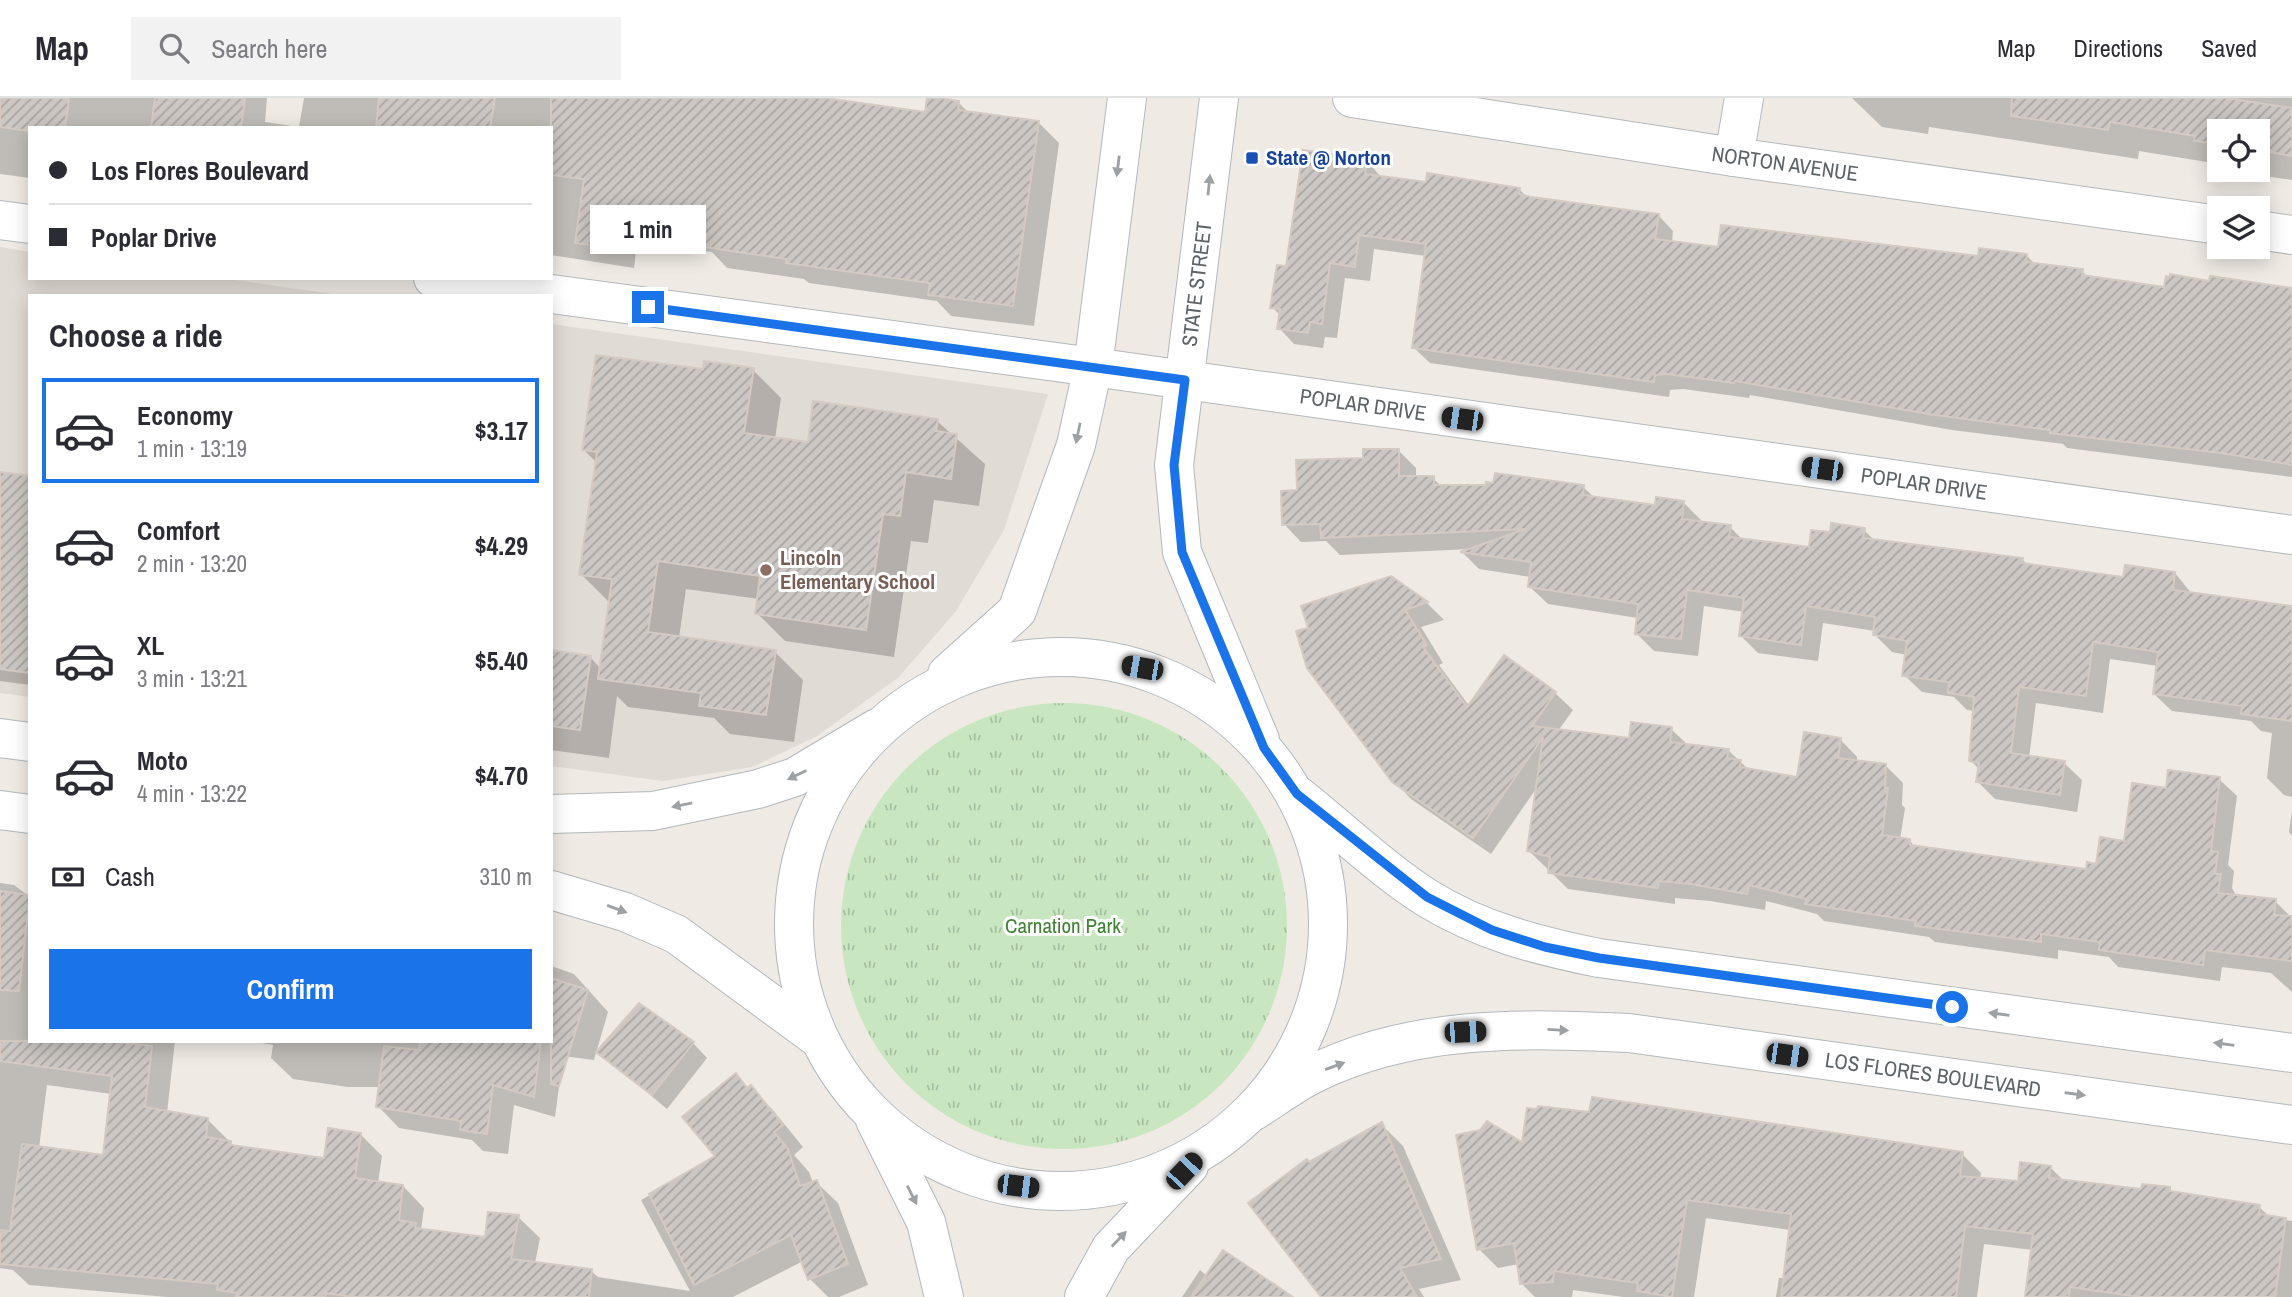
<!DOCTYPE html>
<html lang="en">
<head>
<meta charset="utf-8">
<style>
  :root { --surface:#fff; --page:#f2f2f3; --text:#2b2b33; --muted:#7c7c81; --line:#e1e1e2; --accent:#1a73e8 }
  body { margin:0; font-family:"Archivo Narrow",sans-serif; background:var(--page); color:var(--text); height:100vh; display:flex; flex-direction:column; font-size:26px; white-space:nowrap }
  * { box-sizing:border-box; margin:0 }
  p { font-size:23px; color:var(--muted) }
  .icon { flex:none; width:38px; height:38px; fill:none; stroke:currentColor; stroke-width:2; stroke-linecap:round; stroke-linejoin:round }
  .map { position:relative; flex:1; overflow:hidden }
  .sheet { position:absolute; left:28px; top:196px; width:525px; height:749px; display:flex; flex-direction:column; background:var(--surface); border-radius:0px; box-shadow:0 4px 18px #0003 }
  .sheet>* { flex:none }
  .top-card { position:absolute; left:28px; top:28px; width:525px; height:154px; border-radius:0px; box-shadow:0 4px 18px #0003; display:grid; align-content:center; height:154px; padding:0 21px; background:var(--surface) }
  .fabs { position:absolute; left:2207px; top:21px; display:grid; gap:14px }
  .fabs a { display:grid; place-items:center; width:63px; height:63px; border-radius:0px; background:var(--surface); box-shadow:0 4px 18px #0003; font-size:35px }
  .end { position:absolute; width:32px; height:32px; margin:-16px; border:9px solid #1a73e8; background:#fff; box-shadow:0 0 0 4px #fff }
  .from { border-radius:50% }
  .bubble { position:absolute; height:49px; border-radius:0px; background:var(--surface); box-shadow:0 4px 18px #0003; font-size:23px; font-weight:700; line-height:49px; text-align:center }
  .car { position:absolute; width:21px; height:42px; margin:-21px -10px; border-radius:9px; box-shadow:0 0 5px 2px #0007; background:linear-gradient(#222 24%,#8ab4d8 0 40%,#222 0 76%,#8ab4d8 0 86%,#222 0) }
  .top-card b { display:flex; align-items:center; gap:24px; height:66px; font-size:26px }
  .top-card b+b { border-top:2px solid var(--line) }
  .top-card i { width:18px; height:18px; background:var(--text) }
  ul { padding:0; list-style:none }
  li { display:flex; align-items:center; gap:21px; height:105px; margin:0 14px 10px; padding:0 7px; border:4px solid transparent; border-radius:0px }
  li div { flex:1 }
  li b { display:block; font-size:26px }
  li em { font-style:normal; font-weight:700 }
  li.active { border-color:var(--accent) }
  li>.icon { width:63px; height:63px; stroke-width:1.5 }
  h2 { padding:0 21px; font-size:32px; line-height:84px }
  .pay { display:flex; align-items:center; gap:18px; height:77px; padding:0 21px; font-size:26px }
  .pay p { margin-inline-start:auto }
  .primary-button { display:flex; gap:14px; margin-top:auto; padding:14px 21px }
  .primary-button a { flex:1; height:80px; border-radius:0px; background:var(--accent); color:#fff; font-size:28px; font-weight:700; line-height:80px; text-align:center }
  header { display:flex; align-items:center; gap:42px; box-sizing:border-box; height:98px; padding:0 35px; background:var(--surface); border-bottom:2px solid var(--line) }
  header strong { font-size:33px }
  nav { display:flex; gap:38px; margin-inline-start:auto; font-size:24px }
  .search { width:490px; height:63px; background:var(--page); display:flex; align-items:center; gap:18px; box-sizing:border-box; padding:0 24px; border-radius:0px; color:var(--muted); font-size:26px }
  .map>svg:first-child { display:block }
  .education { fill:#e1dbd5 }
  .grass { fill:url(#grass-tufts) }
  .shadow { fill:#0003; fill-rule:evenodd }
  .building { fill:url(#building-hatch); stroke:#d4cac2; stroke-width:2 }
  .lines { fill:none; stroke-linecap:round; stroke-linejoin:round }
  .minor-casing { stroke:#b4b8bb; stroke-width:40 }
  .tertiary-casing { stroke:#b4b8bb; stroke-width:40 }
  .secondary-casing { stroke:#b3b8bc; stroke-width:40 }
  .minor { stroke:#fff; stroke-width:38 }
  .tertiary { stroke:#fff; stroke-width:38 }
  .secondary { stroke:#fff; stroke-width:38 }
  .oneway { fill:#9da1a3 }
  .route { stroke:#1a73e8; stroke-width:9 }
  .transit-dot { fill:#1a4fb4; stroke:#fff; stroke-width:2.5 }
  .education-dot { fill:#8d6e63; stroke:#fff; stroke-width:2.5 }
  .labels { text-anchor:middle; stroke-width:6; stroke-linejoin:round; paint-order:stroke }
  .transit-label { font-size:21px; font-weight:bold; fill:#164399; stroke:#fff; text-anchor:start }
  .street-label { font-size:21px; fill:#5c6265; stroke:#fff }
  .education-label { font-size:21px; font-weight:bold; fill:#785e54; stroke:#fff; text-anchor:start }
  .park-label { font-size:21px; fill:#408433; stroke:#fff }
</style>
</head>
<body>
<header>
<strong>Map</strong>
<div class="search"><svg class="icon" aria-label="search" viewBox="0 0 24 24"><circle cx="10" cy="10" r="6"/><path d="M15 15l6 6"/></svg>Search here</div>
<nav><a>Map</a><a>Directions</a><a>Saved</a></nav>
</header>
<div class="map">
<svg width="2292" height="1199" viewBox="0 0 2292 1199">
  <defs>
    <pattern id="grass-tufts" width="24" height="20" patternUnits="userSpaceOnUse" patternTransform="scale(1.75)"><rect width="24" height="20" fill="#c8e7c0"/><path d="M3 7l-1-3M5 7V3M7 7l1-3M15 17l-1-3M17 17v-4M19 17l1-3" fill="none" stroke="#a6bfa0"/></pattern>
    <pattern id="building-hatch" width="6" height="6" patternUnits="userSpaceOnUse" patternTransform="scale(1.75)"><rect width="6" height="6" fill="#ccc7c3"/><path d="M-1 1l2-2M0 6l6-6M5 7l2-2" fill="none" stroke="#a9a5a2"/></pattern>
  </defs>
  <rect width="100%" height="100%" fill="#efeae4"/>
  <!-- education -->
  <g class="education">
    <polygon points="0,149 30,154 30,180 221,180 347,198 30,198 30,599 0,595"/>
    <polygon points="551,226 1048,296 1004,432 956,513 899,579 817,638 752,669 663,683 551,668"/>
  </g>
  <!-- grass -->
  <circle class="grass" cx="1064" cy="828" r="223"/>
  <!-- shadow -->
  <g class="shadow">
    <polygon points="0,0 267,0 265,24 299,29 304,0 810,0 927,16 958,4 969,15 1038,24 1059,45 1034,228 951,218 937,203 809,185 804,181 727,170 712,154 637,146 634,170 551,157 551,30 30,30 30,80 0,76"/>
    <polygon points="1852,0 2292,0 2292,82 2226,72 2258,72 2258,33 2219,33 2219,66 2139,53 2138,61 1929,29 1928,36 1882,29"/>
    <polygon points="1366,62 1382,80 1519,91 1529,101 1658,117 1673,133 1672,145 1719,151 1979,160 2027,158 2036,167 2082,173 2089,180 2166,191 2210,185 2292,191 2292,379 2067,350 2063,346 1952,332 1750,297 1749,300 1683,291 1670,292 1669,299 1430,265 1414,250 1426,158 1374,151 1370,183 1345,180 1337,240 1325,239 1323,250 1294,246 1279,230 1281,218 1272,209 1288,169"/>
    <polygon points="753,272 781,300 775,341 809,346 937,323 985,366 979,408 934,402 928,445 911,443 894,559 785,543 757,515 759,501 686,491 679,540 775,554 803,582 794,644 730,636 714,620 628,609 617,598 609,660 551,652 551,554 590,559 601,571 609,504 581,476 597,365 584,352 704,273"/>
    <polygon points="1398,352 1416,370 1416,380 1433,380 1442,389 1583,389 1595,400 1657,409 1683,404 1701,422 1700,425 1730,429 1744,443 1810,451 1831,436 1864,432 1875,443 2022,461 2028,467 2124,481 2175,475 2192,496 2292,509 2292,699 2284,697 2267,680 2272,635 2261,633 2251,623 2172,613 2154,596 2158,568 2110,561 2103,615 2036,605 2029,660 2064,665 2082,682 2077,714 1995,701 1978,684 1980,672 1971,663 1975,613 1967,612 1954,599 1922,594 1904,577 1907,557 1892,554 1875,537 1875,533 1823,525 1818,563 1758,555 1740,537 1744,514 1704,508 1698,558 1654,553 1636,535 1638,520 1548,506 1530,489 1531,479 1479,471 1463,455 1472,451 1340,457 1326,443 1301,444 1284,426 1299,394 1365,362"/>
    <polygon points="0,376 30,380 30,587 0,583"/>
    <polygon points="1391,480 1427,505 1444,522 1421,529 1443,565 1439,567 1470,609 1504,559 1555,595 1573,612 1558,633 1631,642 1671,631 1689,648 1728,652 1749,672 1799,681 1840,641 1857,659 1857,664 1885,667 1903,685 1902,707 1905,710 1900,742 1910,743 1916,750 2088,773 2126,745 2167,692 2219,681 2237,698 2228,767 2234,773 2232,790 2237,799 2275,803 2292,820 2292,894 2271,875 2222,869 2220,883 2118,869 2109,859 2058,852 2058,861 1935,844 1929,839 1824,823 1817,816 1766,803 1765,812 1710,803 1675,800 1675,806 1568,791 1529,753 1538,688 1491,756 1411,701 1393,682 1310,531"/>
    <polygon points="2292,713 2292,738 2289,734"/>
    <path d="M 0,785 L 14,787 L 30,799 L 30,943 L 175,943 L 167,1015 L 208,1022 L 235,1049 L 325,1062 L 360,1036 L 382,1058 L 378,1085 L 403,1088 L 424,1110 L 421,1132 L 486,1141 L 518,1119 L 540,1140 L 535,1165 L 591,1173 L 598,1179 L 690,1193 L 641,1102 L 717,1059 L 736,978 L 772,1011 L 803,1049 L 794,1057 L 809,1074 L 813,1085 L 816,1084 L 838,1105 L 868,1187 L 839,1199 L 828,1199 L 810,1181 L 803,1163 L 733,1199 L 167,1199 L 29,1187 L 13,1172 L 0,1170 ZM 47,987 L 112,996 L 105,1059 L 39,1050 Z"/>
    <polygon points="551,868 574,876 608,914 594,962 563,958 555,1019 514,1007 508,1056 483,1053 472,1042 399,1030 378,1008 381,989 348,989 293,981 271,960 273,947 252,943 551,943"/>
    <polygon points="693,945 707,960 667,1011 599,954"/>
    <polygon points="1382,1027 1403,1048 1461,1182 1419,1191 1424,1199 1323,1199 1310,1066"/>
    <polygon points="1524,1047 1962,1056 1981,1075 1980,1082 2019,1085 2050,1069 2064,1083 2142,1093 2170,1091 2175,1096 2259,1109 2270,1119 2292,1123 2292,1199 2064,1199 2033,1152 1984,1146 1977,1199 1776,1199 1779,1180 1785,1180 1790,1132 1706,1120 1694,1199 1623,1199 1573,1192 1572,1199 1535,1199 1521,1185 1519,1166 1498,1170 1479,1151"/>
    <polygon points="1200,1172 1207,1178 1290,1199 1182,1199"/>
  </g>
  <!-- building -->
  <g class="building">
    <polygon points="0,0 69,0 65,30 30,30 30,33 0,29"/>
    <polygon points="155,0 245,0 241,30 151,30"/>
    <polygon points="379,0 495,0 490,30 376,30"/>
    <polygon points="551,0 825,0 925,14 927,0 940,0 959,3 958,12 1039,23 1013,208 928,197 930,185 786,165 786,161 704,149 706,136 622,124 617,126 613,150 575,145 584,81 551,77"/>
    <polygon points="2012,0 2226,0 2292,10 2292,58 2258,52 2258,33 2219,33 2219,46 2194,43 2195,38 2110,24 2108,32 2011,18"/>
    <polygon points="1303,52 1367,61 1365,76 1426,84 1427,75 1520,90 1519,96 1531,99 1659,116 1655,141 1718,149 1721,127 1978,158 1979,150 2027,156 2026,164 2083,171 2082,177 2164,189 2166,178 2170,179 2170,176 2209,183 2210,178 2292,190 2292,367 2221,355 2050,335 2050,332 1935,317 1735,283 1734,285 1667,276 1655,277 1654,284 1412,250 1426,146 1359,137 1355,169 1330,165 1322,226 1310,224 1308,235 1277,231 1280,211 1270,210 1277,167 1286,168"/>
    <polygon points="596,257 703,271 704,263 754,270 744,335 808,344 813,303 938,321 936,333 957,336 951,381 906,374 900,418 883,416 866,532 755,516 760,478 658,463 648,534 776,552 766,617 699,608 701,595 598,581 612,481 579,477 597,354 582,352"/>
    <polygon points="1363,351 1399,351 1399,378 1434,378 1434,387 1486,387 1486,384 1493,385 1495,375 1584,387 1583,397 1655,407 1656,399 1684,403 1682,421 1731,427 1729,439 1809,449 1811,432 1830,434 1831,425 1865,430 1863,440 2023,460 2022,465 2123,479 2125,467 2175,474 2173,492 2292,508 2292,623 2241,616 2242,608 2153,596 2158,554 2093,544 2086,598 2019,589 2011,655 2065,663 2060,697 1976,684 1979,665 1969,663 1974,599 1948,595 1949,584 1902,578 1907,543 1873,537 1875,519 1806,508 1801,547 1739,538 1744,500 1687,492 1681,541 1635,536 1638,506 1528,489 1531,464 1460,454 1526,431 1321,440 1320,426 1282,427 1281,393 1297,392 1296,362 1363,360"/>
    <polygon points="0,374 30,378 30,575 0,571"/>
    <polygon points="1391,478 1428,504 1405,512 1427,547 1423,549 1467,609 1504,557 1556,594 1532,628 1629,640 1631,624 1672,629 1670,644 1729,651 1727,660 1741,662 1740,669 1797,679 1804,634 1841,640 1838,660 1886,666 1885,690 1888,690 1882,737 1910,741 1910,747 2086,771 2087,764 2096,766 2100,739 2124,743 2132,685 2166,690 2168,672 2220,679 2211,753 2218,754 2215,776 2221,776 2218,795 2276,801 2274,817 2292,818 2292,863 2205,852 2203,867 2099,852 2100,844 2041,836 2041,844 1915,828 1916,823 1805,806 1806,801 1749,787 1747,796 1691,786 1659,783 1658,790 1548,775 1550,759 1527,753 1543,639 1473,740 1392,684 1307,570 1296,533 1308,530 1301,508"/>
    <polygon points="551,552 591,558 580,632 551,628"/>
    <polygon points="0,793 30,797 19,893 0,892"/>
    <polygon points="551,880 588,892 559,988 551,986"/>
    <polygon points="639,905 694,944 652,997 596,954"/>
    <polygon points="0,943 111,943 152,948 145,1009 208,1020 206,1039 231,1043 231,1047 324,1060 328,1030 361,1035 355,1080 403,1087 399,1122 416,1125 415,1130 485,1139 488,1114 519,1117 511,1161 592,1171 589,1199 354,1199 326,1195 325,1199 236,1199 237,1195 217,1192 218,1186 0,1166 0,1132 10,1133 22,1046 103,1057 112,978 0,963"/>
    <polygon points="420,943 541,943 534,999 493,987 487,1036 460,1032 461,1023 376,1009 384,948 419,952"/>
    <polygon points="736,975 747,990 751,987 783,1027 774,1034 788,1051 800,1088 817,1082 848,1166 808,1182 791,1137 694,1187 649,1096 715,1058 682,1019"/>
    <polygon points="1592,999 1963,1054 1960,1078 2018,1083 2020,1064 2051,1068 2049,1080 2141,1091 2142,1086 2170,1089 2170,1093 2260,1107 2259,1116 2286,1120 2275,1199 2139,1199 2070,1189 2069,1199 2025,1199 2033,1136 1965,1128 1956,1199 1781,1199 1791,1116 1687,1102 1672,1199 1637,1193 1638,1185 1554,1173 1553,1184 1520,1186 1514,1145 1477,1152 1456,1037 1480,1032 1487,1023 1522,1044 1527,1010 1537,1011 1538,1008 1589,1014"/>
    <polygon points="1382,1024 1441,1161 1400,1170 1417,1199 1321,1199 1248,1105 1307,1061 1309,1064"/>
    <polygon points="1223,1152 1293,1199 1191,1199"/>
  </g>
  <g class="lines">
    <!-- minor casing -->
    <g class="minor-casing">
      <g id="minor">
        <polyline points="1734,59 1744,0"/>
        <polyline points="0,122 30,126"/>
        <polyline points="433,180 1093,269 2292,437"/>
        <polyline points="0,640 30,644"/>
        <path d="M 1296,696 C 1338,729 1383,772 1427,800 C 1480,833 1539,848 1599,860 L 2292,955"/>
        <polyline points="0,712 30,716"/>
        <polyline points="551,716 653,713 758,691 795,679 877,630"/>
        <polyline points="551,792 625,814 676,836 819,941"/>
        <path d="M 1254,1013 C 1273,1001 1293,986 1313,976 C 1411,927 1523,930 1629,935 L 2292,1027"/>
      </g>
    </g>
    <!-- tertiary casing -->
    <g class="tertiary-casing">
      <g id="tertiary">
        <polyline points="1352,0 1734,59 2219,127"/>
        <polyline points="2258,132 2292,137"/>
      </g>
    </g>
    <!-- secondary casing -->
    <g class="secondary-casing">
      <g id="secondary">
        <polyline points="1219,0 1174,367 1182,454 1260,642"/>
        <circle cx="1061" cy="826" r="267"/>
        <polyline points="947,576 1017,513 1076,347 1093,269 1127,0"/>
        <polyline points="875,1022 926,1124 944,1199"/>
        <polyline points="1084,1199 1111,1150 1189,1068"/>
      </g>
    </g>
    <!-- minor -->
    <use href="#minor" class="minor"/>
    <!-- tertiary -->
    <use href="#tertiary" class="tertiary"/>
    <!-- secondary -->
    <use href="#secondary" class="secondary"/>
  </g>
  <!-- one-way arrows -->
  <defs><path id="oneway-solid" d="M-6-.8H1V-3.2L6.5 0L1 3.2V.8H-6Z" transform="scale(1.75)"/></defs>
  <g class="oneway">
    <use href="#oneway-solid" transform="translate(1118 68) rotate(97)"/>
    <use href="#oneway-solid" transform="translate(1209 87) rotate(-84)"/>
    <use href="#oneway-solid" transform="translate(1078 335) rotate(102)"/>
    <use href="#oneway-solid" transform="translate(797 677) rotate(154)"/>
    <use href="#oneway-solid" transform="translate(682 707) rotate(168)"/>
    <use href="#oneway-solid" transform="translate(617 811) rotate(20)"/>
    <use href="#oneway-solid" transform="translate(1999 916) rotate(-172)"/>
    <use href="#oneway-solid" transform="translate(1558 932) rotate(3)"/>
    <use href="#oneway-solid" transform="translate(2224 946) rotate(-172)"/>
    <use href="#oneway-solid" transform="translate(1335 968) rotate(-20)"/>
    <use href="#oneway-solid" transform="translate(2075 996) rotate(8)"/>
    <use href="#oneway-solid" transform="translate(912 1097) rotate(63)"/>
    <use href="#oneway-solid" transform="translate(1119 1141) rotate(-46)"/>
  </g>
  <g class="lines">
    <!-- route -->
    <polyline class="route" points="648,209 1185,282 1174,367 1182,454 1264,650 1297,696 1427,799 1492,832 1545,849 1599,860 1952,909"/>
  </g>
  <!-- markers -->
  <rect class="transit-dot" x="1245" y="53" width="14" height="14" rx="3.5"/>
  <circle class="education-dot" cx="766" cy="472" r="7"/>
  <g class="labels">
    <!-- transit labels -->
    <g class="transit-label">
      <text x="1266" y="67">State @ Norton</text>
    </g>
    <!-- street labels -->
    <g class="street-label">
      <text transform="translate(1785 66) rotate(8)" y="7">NORTON AVENUE</text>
      <text transform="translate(1197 186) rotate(-83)" y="7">STATE STREET</text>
      <text transform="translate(1363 307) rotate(8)" y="7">POPLAR DRIVE</text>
      <text transform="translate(1924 386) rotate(8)" y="7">POPLAR DRIVE</text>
      <text transform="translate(1933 977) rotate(8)" y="7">LOS FLORES BOULEVARD</text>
    </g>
    <!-- education labels -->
    <g class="education-label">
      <text x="780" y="467">Lincoln<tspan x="780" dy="24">Elementary School</tspan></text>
    </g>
    <!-- park labels -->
    <g class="park-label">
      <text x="1063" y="835">Carnation Park</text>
    </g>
  </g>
</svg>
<div class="fabs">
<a><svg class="icon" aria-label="locate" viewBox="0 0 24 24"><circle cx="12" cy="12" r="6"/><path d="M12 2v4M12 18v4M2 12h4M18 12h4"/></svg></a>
<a><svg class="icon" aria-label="layers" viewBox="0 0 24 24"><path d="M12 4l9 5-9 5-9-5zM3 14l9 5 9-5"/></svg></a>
</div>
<i class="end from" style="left:1952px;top:909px"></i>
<i class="end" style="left:648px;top:209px"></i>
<div class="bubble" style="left:590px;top:107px;width:116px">1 min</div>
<i class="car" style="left:1462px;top:321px;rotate:278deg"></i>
<i class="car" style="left:1822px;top:371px;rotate:278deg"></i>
<i class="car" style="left:1142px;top:570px;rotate:280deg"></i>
<i class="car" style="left:1465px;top:934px;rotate:88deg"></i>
<i class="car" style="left:1787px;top:957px;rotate:98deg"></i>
<i class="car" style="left:1184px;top:1073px;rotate:44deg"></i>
<i class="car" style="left:1018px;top:1088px;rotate:97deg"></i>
<div class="top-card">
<b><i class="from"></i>Los Flores Boulevard</b>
<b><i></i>Poplar Drive</b>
</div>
<section class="sheet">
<h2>Choose a ride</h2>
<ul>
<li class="active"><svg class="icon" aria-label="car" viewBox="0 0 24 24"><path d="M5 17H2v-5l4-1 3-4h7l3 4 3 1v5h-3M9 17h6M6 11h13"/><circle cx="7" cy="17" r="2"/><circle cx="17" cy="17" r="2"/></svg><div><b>Economy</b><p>1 min · 13:19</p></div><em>$3.17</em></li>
<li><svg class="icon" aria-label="car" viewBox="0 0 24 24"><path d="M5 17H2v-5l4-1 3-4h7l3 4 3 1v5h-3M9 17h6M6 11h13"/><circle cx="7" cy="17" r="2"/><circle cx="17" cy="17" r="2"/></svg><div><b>Comfort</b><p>2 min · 13:20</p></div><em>$4.29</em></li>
<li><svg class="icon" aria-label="car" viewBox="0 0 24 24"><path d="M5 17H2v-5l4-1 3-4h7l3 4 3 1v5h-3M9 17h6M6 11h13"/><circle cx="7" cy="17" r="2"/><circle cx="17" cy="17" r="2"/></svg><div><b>XL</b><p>3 min · 13:21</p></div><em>$5.40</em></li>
<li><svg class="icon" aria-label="car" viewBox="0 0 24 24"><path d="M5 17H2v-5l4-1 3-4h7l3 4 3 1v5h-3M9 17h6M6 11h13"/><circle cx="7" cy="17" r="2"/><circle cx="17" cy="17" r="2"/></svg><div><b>Moto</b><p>4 min · 13:22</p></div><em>$4.70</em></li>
</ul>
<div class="pay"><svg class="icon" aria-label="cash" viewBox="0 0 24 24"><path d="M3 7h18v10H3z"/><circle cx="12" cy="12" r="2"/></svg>Cash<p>310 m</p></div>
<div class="primary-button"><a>Confirm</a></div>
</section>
</div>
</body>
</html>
